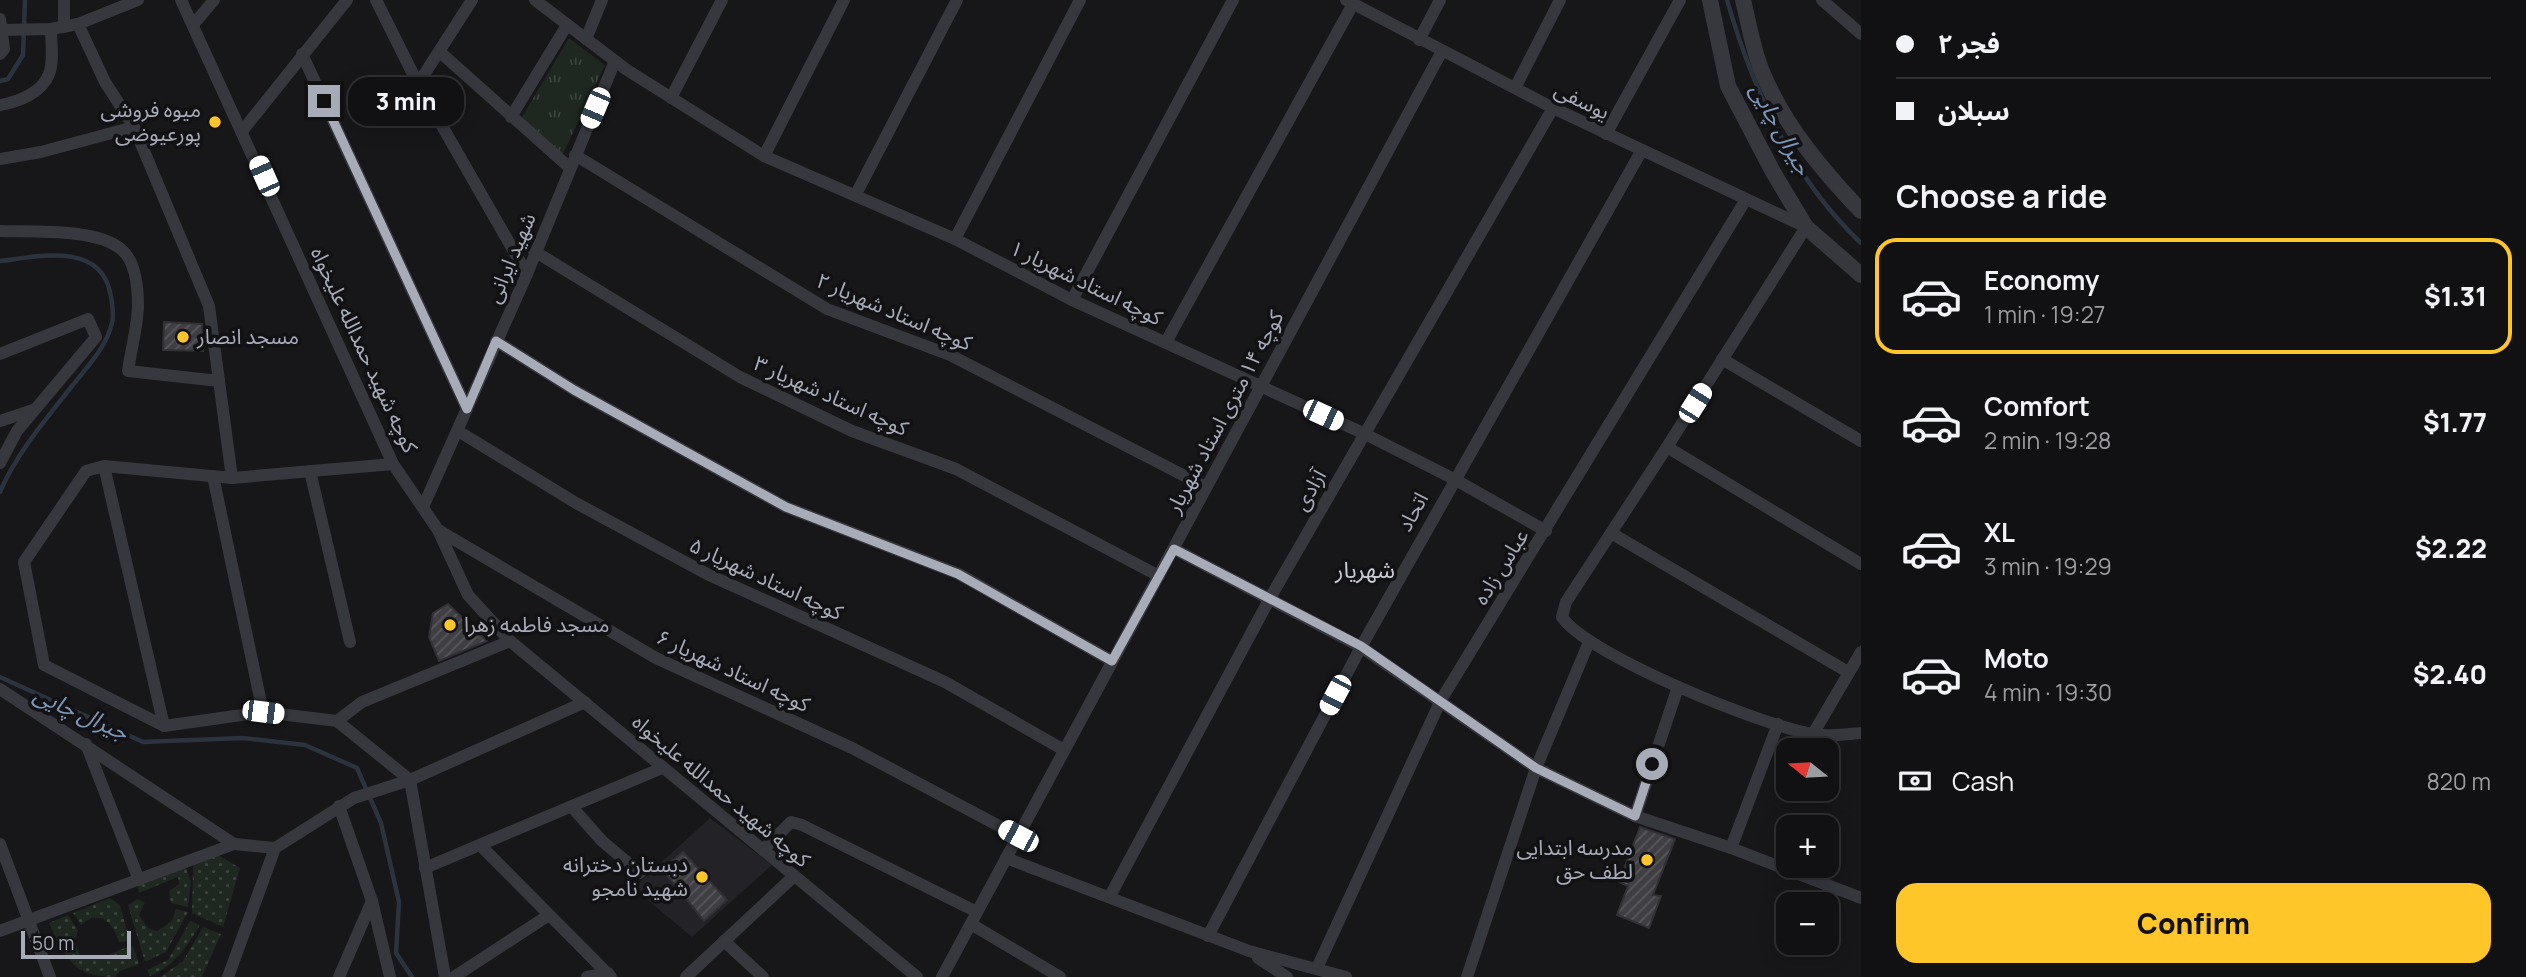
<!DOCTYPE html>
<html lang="en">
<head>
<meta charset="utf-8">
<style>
  :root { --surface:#111013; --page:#1a191c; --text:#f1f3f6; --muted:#9c9da0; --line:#303033; --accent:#fec629 }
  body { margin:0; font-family:Manrope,"Noto Sans Arabic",sans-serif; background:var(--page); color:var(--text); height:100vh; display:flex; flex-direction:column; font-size:26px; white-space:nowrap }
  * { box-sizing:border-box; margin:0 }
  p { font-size:23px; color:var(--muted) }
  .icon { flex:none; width:38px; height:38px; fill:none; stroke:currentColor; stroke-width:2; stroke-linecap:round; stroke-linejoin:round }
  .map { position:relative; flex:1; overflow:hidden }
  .panel { display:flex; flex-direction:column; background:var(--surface); width:665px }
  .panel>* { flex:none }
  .guide { display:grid; align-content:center; height:154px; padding:0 35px; background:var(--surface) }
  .needle { width:46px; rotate:288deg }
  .tools { position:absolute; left:1776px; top:738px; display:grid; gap:14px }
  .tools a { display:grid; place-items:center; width:63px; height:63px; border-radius:14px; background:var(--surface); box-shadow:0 4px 18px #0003,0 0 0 2px var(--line); font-size:35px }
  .scale { position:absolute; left:21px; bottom:18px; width:110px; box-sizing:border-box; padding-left:7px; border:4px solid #a8acb9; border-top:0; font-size:19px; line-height:24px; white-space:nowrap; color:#a8acb9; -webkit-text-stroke:5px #121114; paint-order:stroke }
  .end { position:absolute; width:32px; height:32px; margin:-16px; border:9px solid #a8acb9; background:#111; box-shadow:0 0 0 4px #111 }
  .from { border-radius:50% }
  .bubble { position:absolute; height:49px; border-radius:21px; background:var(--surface); box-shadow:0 4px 18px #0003,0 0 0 2px var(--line); font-size:23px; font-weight:800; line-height:49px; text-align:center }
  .car { position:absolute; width:21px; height:42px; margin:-21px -10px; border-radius:9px; box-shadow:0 0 5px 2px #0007; background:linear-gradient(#fff 24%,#345 0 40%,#fff 0 76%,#345 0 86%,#fff 0) }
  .guide b { display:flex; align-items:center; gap:24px; height:66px; font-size:26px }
  .guide b+b { border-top:2px solid var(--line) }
  .guide i { width:18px; height:18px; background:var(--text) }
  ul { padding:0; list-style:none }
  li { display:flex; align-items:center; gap:21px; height:116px; margin:0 14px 10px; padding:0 21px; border:4px solid transparent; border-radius:21px }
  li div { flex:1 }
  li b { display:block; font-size:26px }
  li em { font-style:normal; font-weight:800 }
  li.on { border-color:var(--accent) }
  li>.icon { width:63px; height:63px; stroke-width:1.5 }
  h2 { padding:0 35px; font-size:32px; line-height:84px }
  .pay { display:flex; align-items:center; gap:18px; height:77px; padding:0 35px; font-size:26px }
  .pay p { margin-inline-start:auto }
  .action { display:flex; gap:14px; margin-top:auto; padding:14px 35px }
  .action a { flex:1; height:80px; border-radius:21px; background:var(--accent); color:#111; font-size:28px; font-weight:800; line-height:80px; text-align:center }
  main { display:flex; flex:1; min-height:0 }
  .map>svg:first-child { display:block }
  .built { fill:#232226 }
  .grass { fill:url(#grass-tufts) }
  .park { fill:url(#park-dots) }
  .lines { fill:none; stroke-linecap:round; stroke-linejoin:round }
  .stream { stroke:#2b343e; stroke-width:4.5 }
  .building { fill:url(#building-hatch); stroke:#313035; stroke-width:2 }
  .minor { stroke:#37383e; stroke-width:12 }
  .tertiary { stroke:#37383e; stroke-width:16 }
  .route { stroke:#a8acb9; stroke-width:9 }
  .poi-dot { fill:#fec629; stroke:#121114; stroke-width:2.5 }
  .labels { text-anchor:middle; stroke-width:7; stroke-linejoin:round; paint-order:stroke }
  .street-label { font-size:21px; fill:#a8acb9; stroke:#121114 }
  .poi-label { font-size:21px; fill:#a8acb9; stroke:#121114; text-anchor:end }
  .water-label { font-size:23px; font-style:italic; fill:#7c97b7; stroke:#121114 }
  .neighbourhood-label { font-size:23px; fill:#c9cbd5; stroke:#121114 }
</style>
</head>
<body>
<main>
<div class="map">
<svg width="1861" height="977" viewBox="0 0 1861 977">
  <defs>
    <pattern id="grass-tufts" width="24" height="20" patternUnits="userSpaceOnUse" patternTransform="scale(1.75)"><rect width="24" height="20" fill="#1e2720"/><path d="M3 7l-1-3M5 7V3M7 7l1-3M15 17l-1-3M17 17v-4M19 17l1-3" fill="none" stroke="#3c443e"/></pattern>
    <pattern id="park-dots" width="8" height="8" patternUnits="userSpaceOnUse" patternTransform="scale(1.75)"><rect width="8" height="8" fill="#1e2720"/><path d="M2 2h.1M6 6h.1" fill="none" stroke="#3c443e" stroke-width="1.8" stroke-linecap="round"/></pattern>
    <pattern id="building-hatch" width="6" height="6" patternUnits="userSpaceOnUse" patternTransform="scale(1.75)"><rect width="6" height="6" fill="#3e3e43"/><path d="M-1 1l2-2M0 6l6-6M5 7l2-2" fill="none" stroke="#57575c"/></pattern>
  </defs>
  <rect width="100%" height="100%" fill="#171619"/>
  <!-- built -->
  <polygon class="built" points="710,818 772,865 692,937 633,888"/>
  <!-- grass -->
  <polygon class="grass" points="569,38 605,65 563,154 519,122"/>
  <!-- park -->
  <g class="park">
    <polygon points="218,855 240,868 223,927 192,913 193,866"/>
    <polygon points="186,867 191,882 188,907 171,903 169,891 179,884 178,877 139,893 137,885"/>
    <path d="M 110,898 L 120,905 L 130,941 L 119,942 C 113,923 100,908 81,925 L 73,913 Z"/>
    <polygon points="137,899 145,902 139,915 148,928 157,931 172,921 176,909 188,912 166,952 145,962 128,905"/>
    <path d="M 68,915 L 78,930 L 75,941 L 79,954 C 102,965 111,950 133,946 L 139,964 L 120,971 L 115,977 C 72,977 65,957 49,923 Z"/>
    <path d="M 190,921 L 200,925 C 186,948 176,965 150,976 L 147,970 L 168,960 Z"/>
    <polygon points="203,927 221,934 202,977 160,977 183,961"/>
  </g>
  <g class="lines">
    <!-- stream -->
    <g class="stream">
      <path d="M 1727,0 C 1753,90 1792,178 1861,243"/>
      <polyline points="0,81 8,79 23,55 25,0"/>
      <path d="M 0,261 C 36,257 99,241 110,292 C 112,301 114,314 112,323 C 106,348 87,367 72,386 C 47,418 16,454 0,492"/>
      <polyline points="0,677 143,742 242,738 305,745 357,768 381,823 399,902 396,953 412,977"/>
    </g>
  </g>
  <!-- building -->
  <g class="building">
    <polygon points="164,322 202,324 203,351 163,350"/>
    <polygon points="448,604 487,641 439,661 429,637 433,613"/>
    <polygon points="1640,827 1675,839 1653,895 1661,896 1649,928 1617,915 1628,886 1619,882"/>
    <polygon points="683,852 727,900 704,921 662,869"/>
  </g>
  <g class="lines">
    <!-- minor -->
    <g class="minor">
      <polyline points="64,0 64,27"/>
      <polyline points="181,0 393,464 438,530 468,595 510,641 917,977"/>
      <polyline points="376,0 418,84 527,274"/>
      <polyline points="535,0 627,70 764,156 955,239 1072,300 1365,434 1454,479 1546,531"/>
      <path d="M 1346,0 L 1553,108 L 1806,227 L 1667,447 L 1566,602 L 1562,617 C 1587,655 1765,727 1813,734 C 1828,737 1846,734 1861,733"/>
      <polyline points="1822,0 1861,34"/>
      <polyline points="0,19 4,49 0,54"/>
      <polyline points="78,24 105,82 134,127 209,306 232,478"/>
      <polyline points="193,25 214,0"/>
      <polyline points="2,30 51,29 78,24 138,0"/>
      <polyline points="586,39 602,0"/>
      <polyline points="1419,40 1440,0"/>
      <polyline points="440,52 570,168"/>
      <polyline points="302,54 467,409"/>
      <polyline points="418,84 472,0"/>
      <polyline points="1515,88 1560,0"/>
      <polyline points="671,98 722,0"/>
      <path d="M 0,105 C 18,102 42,93 49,74 C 54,62 51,42 51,29"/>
      <polyline points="511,117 567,25"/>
      <polyline points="243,130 347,0"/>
      <polyline points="1606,134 1680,0"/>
      <polyline points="575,155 827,309 950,355 1206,487"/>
      <polyline points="764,156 844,0"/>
      <polyline points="0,159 41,152 134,127"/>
      <polyline points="856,194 957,0"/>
      <path d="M 0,231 C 32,232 98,228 122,250 C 136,262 138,290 138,307 C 137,328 131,350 128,371 L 219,381"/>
      <polyline points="955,239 1080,0"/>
      <polyline points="534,251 740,377 852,431 956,469 1159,576"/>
      <polyline points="1072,300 1233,0"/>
      <polyline points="496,341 574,390 786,507 959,574 1112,661"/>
      <polyline points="1166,342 1353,4"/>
      <polyline points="0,354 88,319 96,337 17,431 0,463"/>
      <polyline points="1722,359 1861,441"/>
      <polyline points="0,421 33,410"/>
      <polyline points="458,431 576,503 707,574 945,682 1064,750"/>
      <polyline points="1667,447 1861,564"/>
      <polyline points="393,464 232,478 104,466 86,471 24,562 44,665 164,726 263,712 337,721 410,780 445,977"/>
      <polyline points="104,466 164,726"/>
      <polyline points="310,471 350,642"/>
      <polyline points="213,476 263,712"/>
      <polyline points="423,507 527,274 615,61"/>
      <polyline points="438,530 656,658 852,748 1018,836"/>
      <polyline points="1611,533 1848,672"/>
      <polyline points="1174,549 1361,647 1536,768 1635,816 1731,848 1861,898"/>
      <polyline points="0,689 234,844"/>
      <polyline points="337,721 362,702 510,641"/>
      <polyline points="1813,734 1861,652"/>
      <polyline points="86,744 139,880"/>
      <polyline points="339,806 372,901 390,977"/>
      <polyline points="572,807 602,841 640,873"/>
      <polyline points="1635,816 1678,687"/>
      <polyline points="0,844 50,977"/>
      <polyline points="481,846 611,977"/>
      <polyline points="275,848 354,798 410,780 585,702"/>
      <polyline points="1731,848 1778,724"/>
      <polyline points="763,850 791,822 802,825 977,912"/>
      <polyline points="1006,858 1249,951 1346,977"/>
      <polyline points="425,868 662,768"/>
      <polyline points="1110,896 1270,598 1553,108"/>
      <polyline points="971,924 1060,977"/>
      <polyline points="0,931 234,844 275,848 228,977"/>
      <polyline points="1208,936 1361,647 1642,150"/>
      <polyline points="724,941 763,977"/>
      <polyline points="1258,958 1287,977"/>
      <polyline points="1317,968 1441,700 1745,201"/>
      <polyline points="339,977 372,901"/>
      <polyline points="454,977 549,915"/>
      <polyline points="587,977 608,973"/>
      <polyline points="686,977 793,877"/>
      <polyline points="942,977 1442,51"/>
      <polyline points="1467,977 1536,768 1589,642"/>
    </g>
    <!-- tertiary -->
    <g class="tertiary">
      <polyline points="1710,0 1728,86 1773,172 1806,227 1861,275"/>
      <path d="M 1743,0 C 1749,24 1753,51 1763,74 C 1785,126 1822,170 1861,211"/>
    </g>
  </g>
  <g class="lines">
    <!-- route -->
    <polyline class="route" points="324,101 467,409 496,341 574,390 786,507 958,574 1112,661 1174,549 1361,646 1536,768 1635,816 1652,764"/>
  </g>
  <!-- markers -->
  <g class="poi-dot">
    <circle cx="215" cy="122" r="7"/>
    <circle cx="183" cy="337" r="7"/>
    <circle cx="450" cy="625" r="7"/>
    <circle cx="1647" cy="860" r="7"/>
    <circle cx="702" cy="877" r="7"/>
  </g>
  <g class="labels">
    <!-- street labels -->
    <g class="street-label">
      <text transform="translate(1582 101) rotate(26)" y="7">یوسفی</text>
      <text transform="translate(511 258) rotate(-67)" y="7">شهید ایرانی</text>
      <text transform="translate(1086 283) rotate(26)" y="7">کوچه استاد شهریار ۱</text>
      <text transform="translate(894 312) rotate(23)" y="7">کوچه استاد شهریار ۲</text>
      <text transform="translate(364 350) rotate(65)" y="7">کوچه شهید حمدالله علیخواه</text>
      <text transform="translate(831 396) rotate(24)" y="7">کوچه استاد شهریار ۳</text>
      <text transform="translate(1225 412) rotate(-62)" y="7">کوچه ۱۴ متری استاد شهریار</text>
      <text transform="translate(1310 490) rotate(-60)" y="7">آزادی</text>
      <text transform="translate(1413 512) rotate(-61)" y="7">اتحاد</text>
      <text transform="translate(1501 567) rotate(-58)" y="7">عباس زاده</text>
      <text transform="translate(766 579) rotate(25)" y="7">کوچه استاد شهریار ۵</text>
      <text transform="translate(733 671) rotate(25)" y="7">کوچه استاد شهریار ۶</text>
      <text transform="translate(721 791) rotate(40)" y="7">کوچه شهید حمدالله علیخواه</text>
    </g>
    <!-- poi labels -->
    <g class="poi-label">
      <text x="201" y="117">میوه فروشی<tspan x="201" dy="24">پورعیوضی</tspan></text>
      <text x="197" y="344" text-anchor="start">مسجد انصار</text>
      <text x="464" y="632" text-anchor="start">مسجد فاطمه زهرا</text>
      <text x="1633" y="855">مدرسه ابتدایی<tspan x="1633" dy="24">لطف حق</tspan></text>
      <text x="688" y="872">دبستان دخترانه<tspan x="688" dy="24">شهید نامجو</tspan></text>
    </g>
    <!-- water labels -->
    <g class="water-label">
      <text transform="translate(1781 129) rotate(61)" y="8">جیرال چایی</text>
      <text transform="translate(81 713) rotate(24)" y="8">جیرال چایی</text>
    </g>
    <!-- neighbourhood labels -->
    <g class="neighbourhood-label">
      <text x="1365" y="578">شهریار</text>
    </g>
  </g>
</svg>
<div class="tools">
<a><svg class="needle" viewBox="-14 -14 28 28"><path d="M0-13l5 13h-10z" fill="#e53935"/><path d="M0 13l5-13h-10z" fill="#9c9da0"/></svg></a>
<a>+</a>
<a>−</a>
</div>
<div class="scale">50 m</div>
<i class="end from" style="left:1652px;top:764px"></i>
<i class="end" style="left:324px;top:101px"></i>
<div class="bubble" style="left:348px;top:77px;width:116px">3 min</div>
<i class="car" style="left:595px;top:108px;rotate:203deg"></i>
<i class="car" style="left:264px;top:176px;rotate:336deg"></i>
<i class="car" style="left:1695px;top:403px;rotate:32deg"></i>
<i class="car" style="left:1323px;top:415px;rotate:115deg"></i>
<i class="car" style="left:1335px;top:695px;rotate:208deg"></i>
<i class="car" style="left:263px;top:712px;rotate:97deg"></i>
<i class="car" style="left:1018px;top:836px;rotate:298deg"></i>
</div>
<section class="panel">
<div class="guide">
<b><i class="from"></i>فجر ۲</b>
<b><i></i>سبلان</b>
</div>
<h2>Choose a ride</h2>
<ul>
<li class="on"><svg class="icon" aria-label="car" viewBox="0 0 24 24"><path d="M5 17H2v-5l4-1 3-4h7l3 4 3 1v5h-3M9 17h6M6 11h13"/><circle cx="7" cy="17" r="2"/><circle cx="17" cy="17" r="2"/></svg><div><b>Economy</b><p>1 min · 19:27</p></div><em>$1.31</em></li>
<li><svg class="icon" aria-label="car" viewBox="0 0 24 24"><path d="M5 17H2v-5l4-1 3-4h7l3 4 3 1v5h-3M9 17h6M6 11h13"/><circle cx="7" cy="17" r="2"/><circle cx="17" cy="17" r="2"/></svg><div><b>Comfort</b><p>2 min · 19:28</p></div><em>$1.77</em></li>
<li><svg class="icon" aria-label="car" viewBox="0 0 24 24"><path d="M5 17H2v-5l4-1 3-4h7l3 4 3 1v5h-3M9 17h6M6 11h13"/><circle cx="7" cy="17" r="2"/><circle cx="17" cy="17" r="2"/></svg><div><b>XL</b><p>3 min · 19:29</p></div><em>$2.22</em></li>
<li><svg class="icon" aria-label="car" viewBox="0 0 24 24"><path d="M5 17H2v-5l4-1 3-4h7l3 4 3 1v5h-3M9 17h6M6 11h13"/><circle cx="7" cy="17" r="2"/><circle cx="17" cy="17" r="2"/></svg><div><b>Moto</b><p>4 min · 19:30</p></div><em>$2.40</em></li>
</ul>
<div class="pay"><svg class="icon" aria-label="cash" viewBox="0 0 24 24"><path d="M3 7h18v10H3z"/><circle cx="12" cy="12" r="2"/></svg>Cash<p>820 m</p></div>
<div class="action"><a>Confirm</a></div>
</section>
</main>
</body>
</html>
